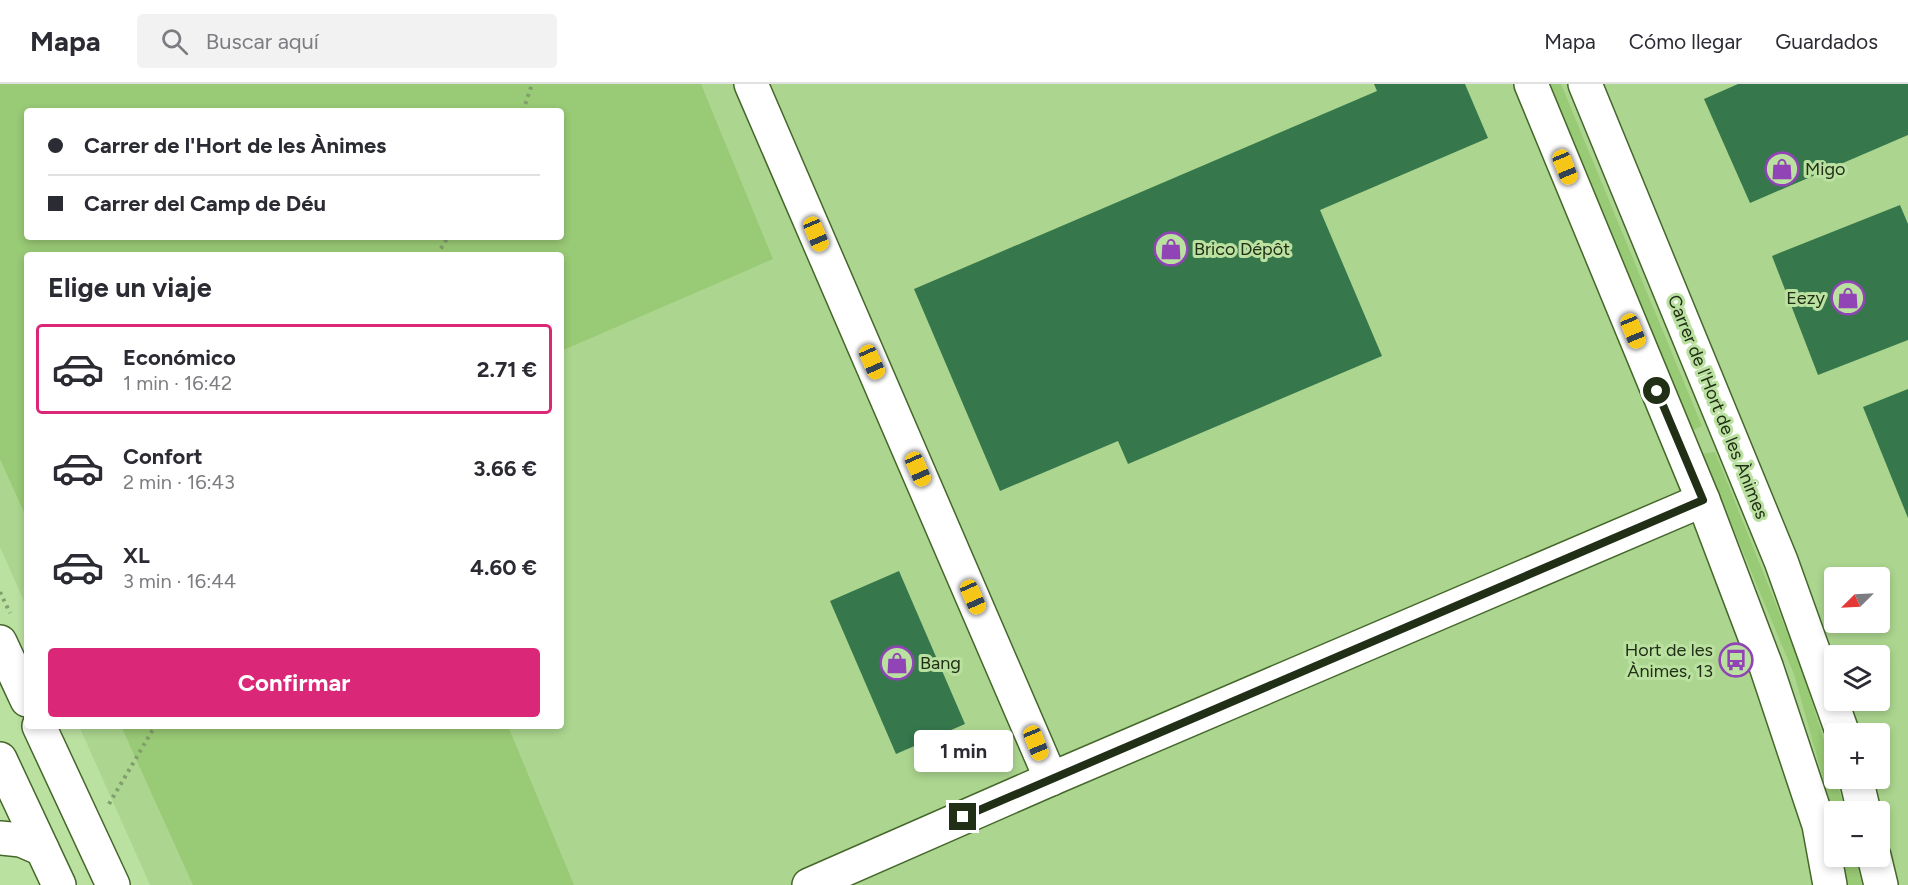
<!DOCTYPE html>
<html lang="es">
<head>
<meta charset="utf-8">
<style>
  :root { --surface:#fff; --page:#f2f2f3; --text:#2b2b33; --muted:#7c7c81; --line:#e1e1e2; --accent:#db2777 }
  body { margin:0; font-family:Figtree,sans-serif; background:var(--page); color:var(--text); height:100vh; display:flex; flex-direction:column; font-size:22px; white-space:nowrap }
  * { box-sizing:border-box; margin:0 }
  p { font-size:20px; color:var(--muted) }
  .icon { flex:none; width:33px; height:33px; fill:none; stroke:currentColor; stroke-width:2; stroke-linecap:round; stroke-linejoin:round }
  .map { position:relative; flex:1; overflow:hidden }
  .panel { position:absolute; left:24px; top:168px; width:540px; height:477px; display:flex; flex-direction:column; background:var(--surface); border-radius:6px; box-shadow:0 3px 9px #0003 }
  .panel>* { flex:none }
  .top-card { position:absolute; left:24px; top:24px; width:540px; height:132px; border-radius:6px; box-shadow:0 3px 9px #0003; display:grid; align-content:center; height:132px; padding:0 24px; background:var(--surface) }
  .needle { width:39px; rotate:246deg }
  .fabs { position:absolute; left:1824px; top:483px; display:grid; gap:12px }
  .fabs a { display:grid; place-items:center; width:66px; height:66px; border-radius:6px; background:var(--surface); box-shadow:0 3px 9px #0003; font-size:30px }
  .end { position:absolute; width:27px; height:27px; margin:-14px; border:8px solid #212f16; background:#fff; box-shadow:0 0 0 3px #fff }
  .from { border-radius:50% }
  .bubble { position:absolute; height:42px; border-radius:6px; background:var(--surface); box-shadow:0 3px 9px #0003; font-size:20px; font-weight:700; line-height:42px; text-align:center }
  .car { position:absolute; width:18px; height:36px; margin:-18px -9px; border-radius:8px; box-shadow:0 0 4px 2px #0007; background:linear-gradient(#f5c518 24%,#345 0 40%,#f5c518 0 76%,#345 0 86%,#f5c518 0) }
  .top-card b { display:flex; align-items:center; gap:21px; height:57px; font-size:22px }
  .top-card b+b { border-top:2px solid var(--line) }
  .top-card i { width:15px; height:15px; background:var(--text) }
  ul { padding:0; list-style:none }
  li { display:flex; align-items:center; gap:18px; height:90px; margin:0 12px 9px; padding:0 12px; border:3px solid transparent; border-radius:6px }
  li div { flex:1 }
  li b { display:block; font-size:22px }
  li em { font-style:normal; font-weight:700 }
  li.selected { border-color:var(--accent) }
  li>.icon { width:54px; height:54px; stroke-width:1.5 }
  h2 { padding:0 24px; font-size:27px; line-height:72px }
  .button { display:flex; gap:12px; margin-top:auto; padding:12px 24px }
  .button a { flex:1; height:69px; border-radius:6px; background:var(--accent); color:#fff; font-size:24px; font-weight:700; line-height:69px; text-align:center }
  header { display:flex; align-items:center; gap:36px; box-sizing:border-box; height:84px; padding:0 30px; background:var(--surface); border-bottom:2px solid var(--line) }
  header strong { font-size:28px }
  nav { display:flex; gap:33px; margin-inline-start:auto; font-size:21px }
  .search { width:420px; height:54px; background:var(--page); display:flex; align-items:center; gap:15px; box-sizing:border-box; padding:0 21px; border-radius:6px; color:var(--muted); font-size:22px }
  .map>svg:first-child { display:block }
  .built { fill:#acd68f; fill-rule:evenodd }
  .green { fill:#99ca75; fill-rule:evenodd }
  .building { fill:#36774c }
  .lines { fill:none; stroke-linecap:round; stroke-linejoin:round }
  .minor-casing { stroke:#46672b; stroke-width:36 }
  .highway-casing { stroke:#46672b; stroke-width:36 }
  .path { stroke:#819e6d; stroke-width:4; stroke-dasharray:3 4.5; stroke-linecap:butt }
  .minor { stroke:#fff; stroke-width:33 }
  .highway { stroke:#fff; stroke-width:33 }
  .route { stroke:#212f16; stroke-width:8 }
  .labels { text-anchor:middle; stroke-width:6; stroke-linejoin:round; paint-order:stroke }
  .poi-label { font-size:18px; fill:#212f16; stroke:#bbe1a1; text-anchor:start }
  .street-label { font-size:18px; fill:#212f16; stroke:#bbe1a1 }
</style>
</head>
<body>
<header>
<strong>Mapa</strong>
<div class="search"><svg class="icon" aria-label="search" viewBox="0 0 24 24"><circle cx="10" cy="10" r="6"/><path d="M15 15l6 6"/></svg>Buscar aquí</div>
<nav><a>Mapa</a><a>Cómo llegar</a><a>Guardados</a></nav>
</header>
<div class="map">
<svg width="1908" height="801" viewBox="0 0 1908 801">
  <rect width="100%" height="100%" fill="#bbe1a1"/>
  <!-- built -->
  <path class="built" d="M 0,0 L 1908,0 L 1908,801 L 150,801 L 79,642 L 561,642 L 561,171 L 27,171 L 27,524 L 0,463 ZM 27,27 L 561,27 L 561,153 L 27,153 ZM 1834,494 L 1880,494 L 1880,538 L 1834,538 ZM 1834,572 L 1880,572 L 1880,616 L 1834,616 ZM 1834,650 L 1880,650 L 1880,694 L 1834,694 ZM 1834,728 L 1880,728 L 1880,772 L 1834,772 Z"/>
  <!-- green -->
  <g class="green">
    <path d="M 0,0 L 701,0 L 773,175 L 561,267 L 561,171 L 27,171 L 27,435 L 0,375 ZM 27,27 L 561,27 L 561,153 L 27,153 Z"/>
    <polygon points="1546,0 1561,0 1702,342 1687,349"/>
    <polygon points="1715,368 1801,583 1834,688 1834,694 1836,695 1845,727 1834,728 1834,759 1827,709 1794,590 1702,370"/>
    <polygon points="121,642 508,642 574,801 193,801"/>
    <polygon points="1836,773 1855,773 1862,801 1841,801"/>
  </g>
  <!-- building -->
  <g class="building">
    <polygon points="1374,0 1465,0 1488,54 1320,126 1382,272 1128,380 1118,357 1000,407 914,205 1377,7"/>
    <polygon points="1738,0 1908,0 1908,51 1750,119 1704,15"/>
    <polygon points="1900,121 1908,140 1908,256 1818,291 1772,172"/>
    <polygon points="1908,305 1908,434 1863,323"/>
    <polygon points="899,487 965,640 896,670 830,517"/>
  </g>
  <g class="lines">
    <!-- minor casing -->
    <g class="minor-casing">
      <g id="minor">
        <polyline points="751,0 1051,695"/>
        <polyline points="1531,0 1703,416 1766,582 1819,741 1830,801"/>
        <polyline points="1585,0 1781,477 1843,650"/>
        <polyline points="1856,694 1864,728"/>
        <polyline points="0,754 21,756 42,765"/>
        <polyline points="1874,772 1881,801"/>
        <polyline points="809,801 1051,695 1703,416"/>
      </g>
    </g>
    <!-- highway casing -->
    <g class="highway-casing">
      <g id="highway">
        <polyline points="0,558 27,616"/>
        <polyline points="39,642 113,801"/>
        <polyline points="0,675 59,801"/>
      </g>
    </g>
    <!-- path -->
    <g class="path">
      <polyline points="523,27 532,0"/>
      <polyline points="437,171 448,153"/>
      <polyline points="0,508 10,529"/>
      <polyline points="109,720 155,642"/>
    </g>
    <!-- minor -->
    <use href="#minor" class="minor"/>
    <!-- highway -->
    <use href="#highway" class="highway"/>
  </g>
  <g class="lines">
    <!-- route -->
    <polyline class="route" points="963,733 1703,416 1657,307"/>
  </g>
  <!-- icons -->
  <defs>
    <g id="shop-ring" transform="scale(1.725)"><circle r="9.5" fill="#bbe1a1" stroke="#9044b5" stroke-width="1.5"/><path d="M-5-2.5h2.3a2.7 3.5 0 0 1 5.4 0H5L5.5 6h-11ZM-1.5-2.5h3a1.5 2.3 0 0 0-3 0Z" fill="#9044b5"/></g>
    <g id="bus-ring" transform="scale(1.725)"><circle r="9.5" fill="#bbe1a1" stroke="#9044b5" stroke-width="1.5"/><path d="M-5-6H5V4H4V6H2V4H-2V6H-4V4H-5ZM-3.5-4V0h7V-4ZM-3.5 1.2v1.5H-2V1.2ZM2 1.2v1.5H3.5V1.2Z" fill="#9044b5"/></g>
  </defs>
  <g fill-rule="evenodd">
    <use href="#shop-ring" x="1782" y="85"/>
    <use href="#shop-ring" x="1171" y="165"/>
    <use href="#shop-ring" x="1848" y="214"/>
    <use href="#bus-ring" x="1736" y="576"/>
    <use href="#shop-ring" x="897" y="579"/>
  </g>
  <g class="labels">
    <!-- poi labels -->
    <g class="poi-label">
      <text x="1805" y="91">Migo</text>
      <text x="1194" y="171">Brico Dépôt</text>
      <text x="1825" y="220" text-anchor="end">Eezy</text>
      <text x="1713" y="572" text-anchor="end">Hort de les<tspan x="1713" dy="21">Ànimes, 13</tspan></text>
      <text x="920" y="585">Bang</text>
    </g>
    <!-- street labels -->
    <g class="street-label">
      <text transform="translate(1718 323) rotate(68)" y="6">Carrer de l'Hort de les Ànimes</text>
    </g>
  </g>
</svg>
<div class="fabs">
<a><svg class="needle" viewBox="-14 -14 28 28"><path d="M0-13l5 13h-10z" fill="#e53935"/><path d="M0 13l5-13h-10z" fill="#7c7c81"/></svg></a>
<a><svg class="icon" aria-label="layers" viewBox="0 0 24 24"><path d="M12 4l9 5-9 5-9-5zM3 14l9 5 9-5"/></svg></a>
<a>+</a>
<a>−</a>
</div>
<i class="end from" style="left:1657px;top:307px"></i>
<i class="end" style="left:963px;top:733px"></i>
<div class="bubble" style="left:914px;top:646px;width:99px">1 min</div>
<i class="car" style="left:1565px;top:83px;rotate:158deg"></i>
<i class="car" style="left:816px;top:150px;rotate:157deg"></i>
<i class="car" style="left:1633px;top:247px;rotate:158deg"></i>
<i class="car" style="left:872px;top:278px;rotate:156deg"></i>
<i class="car" style="left:918px;top:385px;rotate:156deg"></i>
<i class="car" style="left:973px;top:513px;rotate:156deg"></i>
<i class="car" style="left:1036px;top:659px;rotate:158deg"></i>
<div class="top-card">
<b><i class="from"></i>Carrer de l'Hort de les Ànimes</b>
<b><i></i>Carrer del Camp de Déu</b>
</div>
<section class="panel">
<h2>Elige un viaje</h2>
<ul>
<li class="selected"><svg class="icon" aria-label="car" viewBox="0 0 24 24"><path d="M5 17H2v-5l4-1 3-4h7l3 4 3 1v5h-3M9 17h6M6 11h13"/><circle cx="7" cy="17" r="2"/><circle cx="17" cy="17" r="2"/></svg><div><b>Económico</b><p>1 min · 16:42</p></div><em>2.71 €</em></li>
<li><svg class="icon" aria-label="car" viewBox="0 0 24 24"><path d="M5 17H2v-5l4-1 3-4h7l3 4 3 1v5h-3M9 17h6M6 11h13"/><circle cx="7" cy="17" r="2"/><circle cx="17" cy="17" r="2"/></svg><div><b>Confort</b><p>2 min · 16:43</p></div><em>3.66 €</em></li>
<li><svg class="icon" aria-label="car" viewBox="0 0 24 24"><path d="M5 17H2v-5l4-1 3-4h7l3 4 3 1v5h-3M9 17h6M6 11h13"/><circle cx="7" cy="17" r="2"/><circle cx="17" cy="17" r="2"/></svg><div><b>XL</b><p>3 min · 16:44</p></div><em>4.60 €</em></li>
</ul>
<div class="button"><a>Confirmar</a></div>
</section>
</div>
</body>
</html>
